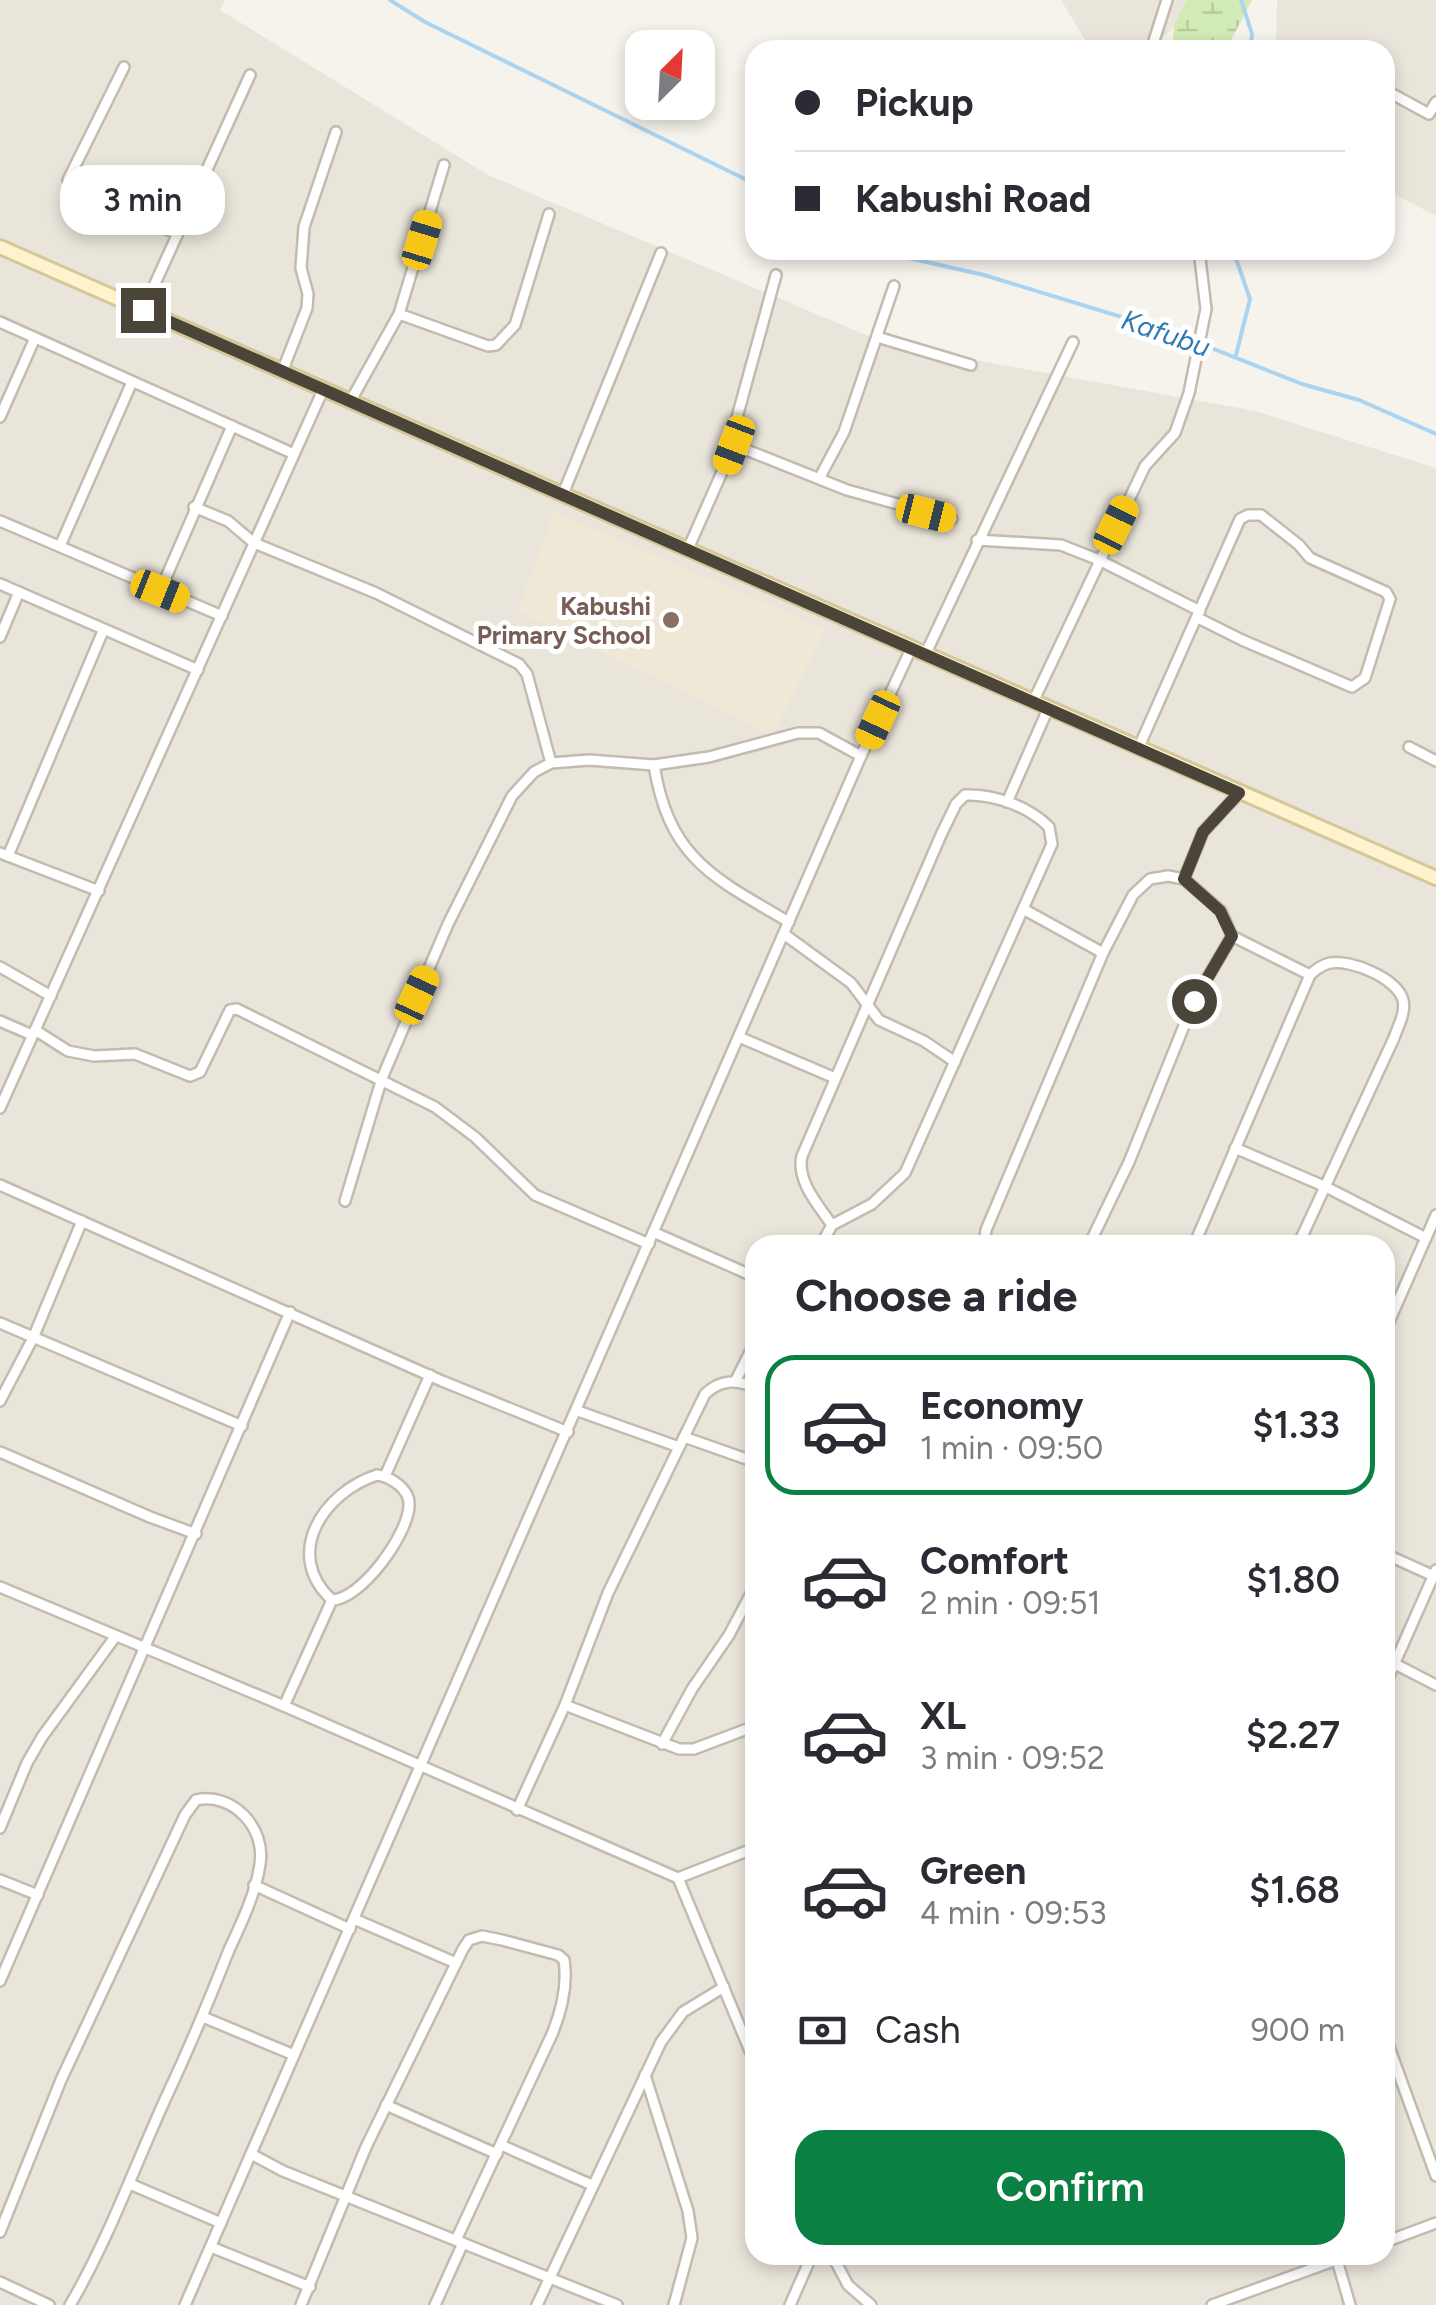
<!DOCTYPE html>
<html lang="en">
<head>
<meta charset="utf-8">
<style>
  :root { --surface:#fff; --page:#f2f2f3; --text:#2b2b33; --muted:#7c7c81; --line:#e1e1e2; --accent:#0b8043 }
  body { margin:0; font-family:Figtree,sans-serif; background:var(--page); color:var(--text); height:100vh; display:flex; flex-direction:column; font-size:38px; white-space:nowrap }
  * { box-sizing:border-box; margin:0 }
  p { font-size:32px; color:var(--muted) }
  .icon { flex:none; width:55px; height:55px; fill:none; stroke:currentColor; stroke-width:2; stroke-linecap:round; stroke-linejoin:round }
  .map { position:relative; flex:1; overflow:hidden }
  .drawer { position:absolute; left:745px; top:1235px; width:650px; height:1030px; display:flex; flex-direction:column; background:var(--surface); border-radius:30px; box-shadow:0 5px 15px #0003 }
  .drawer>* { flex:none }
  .guide { position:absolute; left:745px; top:40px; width:650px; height:220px; border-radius:30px; box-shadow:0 5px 15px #0003; display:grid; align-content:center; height:220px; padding:0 50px; background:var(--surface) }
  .needle { width:65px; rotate:24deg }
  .fabs { position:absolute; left:625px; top:30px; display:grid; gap:20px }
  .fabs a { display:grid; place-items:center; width:90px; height:90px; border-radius:20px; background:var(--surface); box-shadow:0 5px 15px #0003; font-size:50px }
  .end { position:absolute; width:45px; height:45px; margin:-22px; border:12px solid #4b4439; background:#fff; box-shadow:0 0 0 5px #fff }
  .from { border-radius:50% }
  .bubble { position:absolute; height:70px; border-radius:30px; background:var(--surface); box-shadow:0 5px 15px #0003; font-size:32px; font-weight:600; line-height:70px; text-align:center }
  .car { position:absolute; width:30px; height:60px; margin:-30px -15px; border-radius:12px; box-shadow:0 0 8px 2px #0007; background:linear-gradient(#f5c518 24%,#345 0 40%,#f5c518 0 76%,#345 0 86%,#f5c518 0) }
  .guide b { display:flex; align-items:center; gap:35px; height:95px; font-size:38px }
  .guide b+b { border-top:2px solid var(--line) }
  .guide i { width:25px; height:25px; background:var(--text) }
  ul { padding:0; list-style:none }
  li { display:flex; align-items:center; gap:30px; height:140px; margin:0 20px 15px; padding:0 30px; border:5px solid transparent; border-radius:30px }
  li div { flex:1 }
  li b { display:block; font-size:38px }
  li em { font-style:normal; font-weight:600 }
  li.on { border-color:var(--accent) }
  li>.icon { width:90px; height:90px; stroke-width:1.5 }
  h2 { padding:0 50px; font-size:45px; line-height:120px }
  .pay { display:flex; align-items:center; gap:25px; height:110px; padding:0 50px; font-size:38px }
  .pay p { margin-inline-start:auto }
  .button { display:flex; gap:20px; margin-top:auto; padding:20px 50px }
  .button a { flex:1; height:115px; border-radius:30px; background:var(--accent); color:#fff; font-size:40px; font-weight:600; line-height:115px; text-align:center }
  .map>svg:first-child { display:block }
  .residential { fill:#eae5da; fill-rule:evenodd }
  .education { fill:#efe8d6 }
  .wetland { fill:url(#wetland-marsh) }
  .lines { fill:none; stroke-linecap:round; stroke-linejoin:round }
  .stream { stroke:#a9d4f2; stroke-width:4 }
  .minor-casing { stroke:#c2bbae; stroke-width:14 }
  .secondary-casing { stroke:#d6c79b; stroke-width:18 }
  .minor { stroke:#fff; stroke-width:9 }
  .secondary { stroke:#fff3cd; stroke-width:12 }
  .route { stroke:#4b4439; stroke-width:12 }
  .education-dot { fill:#8d6e63; stroke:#fff; stroke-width:4 }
  .labels { text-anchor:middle; stroke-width:10; stroke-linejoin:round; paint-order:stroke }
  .education-label { font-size:25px; font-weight:bold; fill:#785e54; stroke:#fff; text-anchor:end }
  .water-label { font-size:28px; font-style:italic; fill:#2e7ab2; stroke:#fff }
</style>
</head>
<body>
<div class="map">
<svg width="1436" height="2305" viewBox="0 0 1436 2305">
  <defs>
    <pattern id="wetland-marsh" width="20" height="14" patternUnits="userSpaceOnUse" patternTransform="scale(2.5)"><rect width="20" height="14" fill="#d2eab5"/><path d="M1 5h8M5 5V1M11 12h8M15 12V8" fill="none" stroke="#b6ca9c"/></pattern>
  </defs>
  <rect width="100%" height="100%" fill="#f6f3ec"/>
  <!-- residential -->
  <g class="residential">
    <path d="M 0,0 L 225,0 L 220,10 L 488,175 L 887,344 L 1255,411 L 1436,468 L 1436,2305 L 0,2305 ZM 755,1245 L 1385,1245 L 1385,2255 L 755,2255 Z"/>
    <polygon points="1061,0 1202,0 1150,50 1091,50"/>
    <polygon points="1277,0 1436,0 1436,216 1385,189 1385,50 1276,50"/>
  </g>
  <!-- education -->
  <polygon class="education" points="554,512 826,629 772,737 518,611"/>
  <!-- wetland -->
  <polygon class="wetland" points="1187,0 1252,0 1226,50 1172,50 1174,25"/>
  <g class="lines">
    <!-- stream -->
    <g class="stream">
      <polyline points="390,0 425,22 755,184"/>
      <polyline points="1241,0 1252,34 1250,50"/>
      <polyline points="890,250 904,257 984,275 1171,332 1302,384 1359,400 1436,434"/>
      <polyline points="1233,250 1250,299 1236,355"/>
    </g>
    <!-- minor casing -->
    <g class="minor-casing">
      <g id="minor">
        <polyline points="1151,50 1167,0"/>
        <polyline points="124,67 68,180 71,189 176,233"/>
        <polyline points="1385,90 1429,114 1436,102"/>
        <polyline points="143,310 250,75"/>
        <polyline points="399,314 488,346 496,345 515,325 549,214"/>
        <polyline points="0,322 294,454"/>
        <polyline points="877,337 971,365"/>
        <polyline points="282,372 307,308 308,294 301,268 304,227 336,132"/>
        <polyline points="350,402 399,314 444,165"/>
        <polyline points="0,417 35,338"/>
        <polyline points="734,445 847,490 952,519"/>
        <polyline points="820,477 844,432 894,286"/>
        <polyline points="563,494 661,253"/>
        <polyline points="194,507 228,521 254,543 376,593 519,664 527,674 551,763"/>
        <polyline points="0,521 222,616"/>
        <polyline points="977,540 1061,545 1099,560 1200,611"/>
        <polyline points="60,546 132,382"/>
        <polyline points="688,549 734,445 733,432 776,275"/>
        <polyline points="0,584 198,670"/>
        <polyline points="160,591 232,426"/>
        <polyline points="0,637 19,592"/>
        <polyline points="925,655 1073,342"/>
        <polyline points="1033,702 1145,466 1175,433 1189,393 1206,309 1199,250"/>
        <polyline points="1409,747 1436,761"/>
        <polyline points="1138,749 1240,519 1248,515 1261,515 1299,545 1310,558 1386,592 1390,599 1365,678 1352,687 1242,640 1198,618"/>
        <path d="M 654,765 C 669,859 714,878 789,922"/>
        <polyline points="1007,802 1048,709"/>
        <polyline points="0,853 99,891"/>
        <polyline points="8,856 103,631"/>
        <polyline points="1184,879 1203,832 1239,793"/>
        <polyline points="1025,910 1103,953"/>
        <polyline points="784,934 851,983 879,1020 924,1041 955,1062"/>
        <polyline points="0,967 51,996"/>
        <polyline points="0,1021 32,1035"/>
        <polyline points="35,1030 68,1051 94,1056 135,1054 190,1076 200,1072 230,1010 237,1009 435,1107 475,1137 535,1195 649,1244"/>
        <polyline points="739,1037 835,1078"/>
        <polyline points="0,1108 323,390"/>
        <polyline points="1235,1148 1326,1187 1426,1238"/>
        <polyline points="0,1185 442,1381 568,1432"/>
        <polyline points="345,1201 382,1078 448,924 512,796 534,772 551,763 589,760 654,765 709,757 798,733 819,733 861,756"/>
        <polyline points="653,1232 755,1277"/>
        <path d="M 821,1245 L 832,1225 L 872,1204 L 905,1173 L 1052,844 L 1049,827 C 1028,806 994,794 965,795 L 956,804 L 941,835 L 802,1156 C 796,1181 819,1206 832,1225"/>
        <polyline points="984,1245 986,1230 1103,953 1133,895 1150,879 1168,876 1184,879 1221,911 1232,936 1310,975"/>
        <polyline points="1089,1245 1129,1162 1194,1001 1232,936"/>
        <path d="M 1194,1245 L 1310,975 C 1316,969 1321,965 1330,963 C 1350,959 1397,978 1403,1000 C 1406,1013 1398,1026 1394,1038 L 1298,1245"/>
        <polyline points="0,1323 242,1426"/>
        <polyline points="1385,1331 1436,1215"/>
        <polyline points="736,1380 755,1342"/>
        <polyline points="0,1401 33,1338 82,1221"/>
        <polyline points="578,1411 679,1447"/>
        <polyline points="684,1437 755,1462"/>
        <polyline points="0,1452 150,1517 196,1534"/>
        <path d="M 377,1475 C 391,1477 410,1489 409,1505 C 409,1533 362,1599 332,1600 C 282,1554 324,1492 377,1475 Z"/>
        <polyline points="385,1476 430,1375"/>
        <polyline points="1385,1554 1436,1577"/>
        <polyline points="0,1587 284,1706 678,1878 755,2063"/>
        <polyline points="1395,1664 1436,1685"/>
        <polyline points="1385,1685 1436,1570"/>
        <polyline points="565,1705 679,1749 694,1749 755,1726"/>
        <polyline points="284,1706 332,1600"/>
        <polyline points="662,1744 692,1689 729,1635 755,1586"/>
        <path d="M 517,1810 L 565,1705 L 608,1593 L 705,1394 C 721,1379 735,1380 755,1387"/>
        <polyline points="0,1828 27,1763 42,1737 115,1637"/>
        <polyline points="678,1878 755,1848"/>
        <polyline points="0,1880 38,1895"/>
        <polyline points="254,1885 350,1929"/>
        <polyline points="354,1919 456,1963"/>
        <polyline points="0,1981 290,1312"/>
        <polyline points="203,2017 294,2055"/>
        <polyline points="1385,2036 1436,2176"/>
        <polyline points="645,2075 688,2211 692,2238 674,2305"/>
        <polyline points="386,2105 497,2154"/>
        <polyline points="501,2145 592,2185"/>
        <polyline points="251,2154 283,2171 617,2305"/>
        <polyline points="130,2184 221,2223"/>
        <path d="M 0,2232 L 61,2080 L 185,1815 L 196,1800 C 233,1792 266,1828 260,1864 C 256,1893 241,1924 229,1950 C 210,1998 191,2044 169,2091 C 136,2162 110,2237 70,2305"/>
        <polyline points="1385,2242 1436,2223"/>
        <polyline points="211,2247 310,2287"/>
        <polyline points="832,2255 848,2285 871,2305"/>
        <polyline points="1337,2260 1350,2305"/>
        <polyline points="0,2282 49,2305"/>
        <polyline points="185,2305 861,756 911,649"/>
        <path d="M 301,2305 L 366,2147 L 463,1949 L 469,1940 L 482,1936 L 502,1940 L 558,1955 L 564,1960 C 568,1985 562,2009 553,2032 L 456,2240"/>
        <polyline points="435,2305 463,2243"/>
        <polyline points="537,2305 661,2042 683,2012 724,1987"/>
        <polyline points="790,2305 812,2255"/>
        <polyline points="1212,2305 1350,2255"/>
      </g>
    </g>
    <!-- secondary casing -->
    <g class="secondary-casing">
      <polyline id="secondary" points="0,247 1436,878"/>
    </g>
    <!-- minor -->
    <use href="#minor" class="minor"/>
    <!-- secondary -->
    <use href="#secondary" class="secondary"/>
  </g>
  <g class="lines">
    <!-- route -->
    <polyline class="route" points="143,310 1239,793 1203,832 1184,879 1220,911 1232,936 1194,1001"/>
  </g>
  <!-- markers -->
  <circle class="education-dot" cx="671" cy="620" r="10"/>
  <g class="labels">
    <!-- education labels -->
    <g class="education-label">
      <text x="651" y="615">Kabushi<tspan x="651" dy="29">Primary School</tspan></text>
    </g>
    <!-- water labels -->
    <g class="water-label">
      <text transform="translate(1166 333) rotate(19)" y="10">Kafubu</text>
    </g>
  </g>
</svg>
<div class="fabs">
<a><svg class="needle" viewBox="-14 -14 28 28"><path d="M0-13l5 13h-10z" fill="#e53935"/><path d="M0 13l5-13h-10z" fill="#7c7c81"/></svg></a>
</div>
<i class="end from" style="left:1194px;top:1001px"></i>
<i class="end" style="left:143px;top:310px"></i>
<div class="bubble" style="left:60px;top:165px;width:165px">3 min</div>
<i class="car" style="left:422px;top:240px;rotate:17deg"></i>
<i class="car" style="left:734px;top:445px;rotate:201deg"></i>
<i class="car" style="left:926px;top:513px;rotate:104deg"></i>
<i class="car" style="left:1116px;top:525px;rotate:26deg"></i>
<i class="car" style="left:160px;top:591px;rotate:112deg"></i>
<i class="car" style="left:878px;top:720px;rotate:205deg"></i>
<i class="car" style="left:417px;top:995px;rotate:25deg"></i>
<div class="guide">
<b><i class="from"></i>Pickup</b>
<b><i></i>Kabushi Road</b>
</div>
<section class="drawer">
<h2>Choose a ride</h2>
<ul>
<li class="on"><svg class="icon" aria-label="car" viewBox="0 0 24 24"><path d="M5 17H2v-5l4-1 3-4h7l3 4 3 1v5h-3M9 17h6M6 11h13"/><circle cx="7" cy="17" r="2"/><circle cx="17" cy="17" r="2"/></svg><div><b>Economy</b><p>1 min · 09:50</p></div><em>$1.33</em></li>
<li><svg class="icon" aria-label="car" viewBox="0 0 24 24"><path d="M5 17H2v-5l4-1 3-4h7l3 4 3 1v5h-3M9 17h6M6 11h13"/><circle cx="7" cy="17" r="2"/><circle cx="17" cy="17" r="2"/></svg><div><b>Comfort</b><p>2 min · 09:51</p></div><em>$1.80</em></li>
<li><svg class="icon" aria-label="car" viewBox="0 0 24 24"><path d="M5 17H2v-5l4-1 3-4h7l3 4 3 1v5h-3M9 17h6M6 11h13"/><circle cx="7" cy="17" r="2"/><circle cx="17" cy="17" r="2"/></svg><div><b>XL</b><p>3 min · 09:52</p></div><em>$2.27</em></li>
<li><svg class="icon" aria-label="car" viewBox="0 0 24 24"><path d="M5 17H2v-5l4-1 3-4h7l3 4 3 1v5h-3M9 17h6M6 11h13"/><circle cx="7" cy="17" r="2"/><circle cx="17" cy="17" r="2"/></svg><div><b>Green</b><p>4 min · 09:53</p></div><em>$1.68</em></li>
</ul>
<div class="pay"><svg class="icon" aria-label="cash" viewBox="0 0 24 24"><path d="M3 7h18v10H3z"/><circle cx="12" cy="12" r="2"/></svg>Cash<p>900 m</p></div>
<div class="button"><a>Confirm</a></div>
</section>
</div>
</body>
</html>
